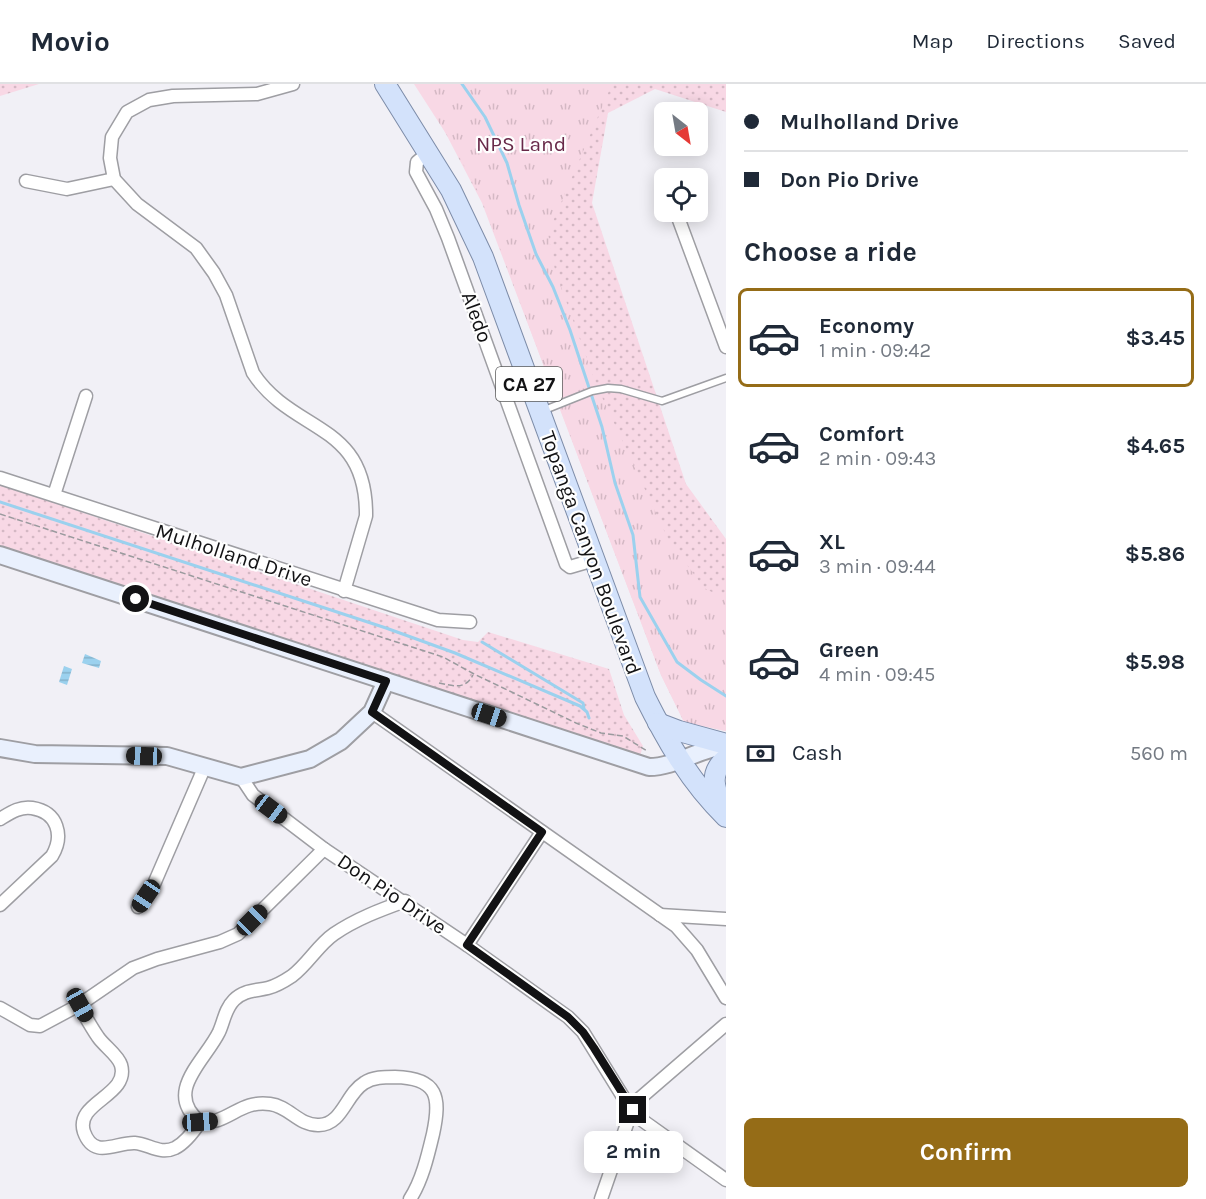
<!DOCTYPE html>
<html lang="en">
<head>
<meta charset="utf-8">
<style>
  :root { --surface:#fff; --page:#f6f6f7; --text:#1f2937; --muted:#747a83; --line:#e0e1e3; --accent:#956c17 }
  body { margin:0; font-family:Karla,sans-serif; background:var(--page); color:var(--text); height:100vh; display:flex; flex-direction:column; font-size:22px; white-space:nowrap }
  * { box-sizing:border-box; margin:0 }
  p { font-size:20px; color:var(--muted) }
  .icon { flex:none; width:33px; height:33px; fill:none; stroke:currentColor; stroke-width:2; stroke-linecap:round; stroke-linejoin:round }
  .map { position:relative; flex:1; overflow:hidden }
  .panel { display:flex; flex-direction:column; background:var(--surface); width:480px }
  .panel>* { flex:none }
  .hud { display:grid; align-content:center; height:132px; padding:0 18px; background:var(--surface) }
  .needle { width:39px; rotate:149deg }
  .tools { position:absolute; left:654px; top:18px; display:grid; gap:12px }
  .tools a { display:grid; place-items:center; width:54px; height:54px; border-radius:9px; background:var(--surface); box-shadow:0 3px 15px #0003; font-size:30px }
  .end { position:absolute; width:27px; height:27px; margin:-14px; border:8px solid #121214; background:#fff; box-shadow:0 0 0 3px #fff }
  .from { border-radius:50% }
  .bubble { position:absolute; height:42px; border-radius:9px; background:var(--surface); box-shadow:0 3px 15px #0003; font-size:20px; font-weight:700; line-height:42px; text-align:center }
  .car { position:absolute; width:18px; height:36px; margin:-18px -9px; border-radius:8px; box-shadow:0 0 4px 2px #0007; background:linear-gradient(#222 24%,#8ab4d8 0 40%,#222 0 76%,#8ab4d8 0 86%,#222 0) }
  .hud b { display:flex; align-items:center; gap:21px; height:57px; font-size:22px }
  .hud b+b { border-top:2px solid var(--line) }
  .hud i { width:15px; height:15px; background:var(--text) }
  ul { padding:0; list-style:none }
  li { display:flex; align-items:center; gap:18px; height:99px; margin:0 12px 9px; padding:0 6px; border:3px solid transparent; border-radius:9px }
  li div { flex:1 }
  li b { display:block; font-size:22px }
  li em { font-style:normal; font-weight:700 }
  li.active { border-color:var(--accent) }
  li>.icon { width:54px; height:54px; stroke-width:1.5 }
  h2 { padding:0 18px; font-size:27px; line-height:72px }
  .pay { display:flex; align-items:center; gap:15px; height:66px; padding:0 18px; font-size:22px }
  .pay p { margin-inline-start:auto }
  .action { display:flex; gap:12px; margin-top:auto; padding:12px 18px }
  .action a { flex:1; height:69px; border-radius:9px; background:var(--accent); color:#fff; font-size:24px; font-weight:700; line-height:69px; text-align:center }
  header { display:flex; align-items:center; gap:36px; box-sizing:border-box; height:84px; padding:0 30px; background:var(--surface); border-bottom:2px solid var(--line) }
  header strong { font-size:28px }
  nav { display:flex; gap:33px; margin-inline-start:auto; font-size:21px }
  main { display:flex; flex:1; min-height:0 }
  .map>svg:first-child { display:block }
  .grass { fill:url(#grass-dots) }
  .park { fill:url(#park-tufts) }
  .water { fill:url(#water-rules) }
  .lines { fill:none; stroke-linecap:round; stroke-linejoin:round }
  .stream { stroke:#9bd1ee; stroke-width:3 }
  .lane-casing { stroke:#9e9ea3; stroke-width:9 }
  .street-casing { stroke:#9e9ea3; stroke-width:15 }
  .secondary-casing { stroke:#9e9ea3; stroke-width:20 }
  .primary-casing { stroke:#7d8ca8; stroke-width:22 }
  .path { stroke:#9a9a9e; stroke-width:1.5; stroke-dasharray:6 3; stroke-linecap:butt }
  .lane { stroke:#fff; stroke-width:6 }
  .street { stroke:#fff; stroke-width:12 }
  .secondary { stroke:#e9f0fd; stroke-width:16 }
  .primary { stroke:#d3e2fb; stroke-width:20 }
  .route { stroke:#121214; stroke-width:8 }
  .labels { text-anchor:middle; stroke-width:4.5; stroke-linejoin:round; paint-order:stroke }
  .shield { fill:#fefefe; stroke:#59595a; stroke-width:1.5 }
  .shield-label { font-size:20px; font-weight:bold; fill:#121214 }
  .park-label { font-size:21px; fill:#682949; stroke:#fefefe }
  .street-label { font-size:21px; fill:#121214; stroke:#fefefe }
</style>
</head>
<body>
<header>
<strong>Movio</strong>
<nav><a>Map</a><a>Directions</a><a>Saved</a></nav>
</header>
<main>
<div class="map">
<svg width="726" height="1115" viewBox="0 0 726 1115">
  <defs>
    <pattern id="grass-dots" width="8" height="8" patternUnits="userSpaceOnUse" patternTransform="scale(1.5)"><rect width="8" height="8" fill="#f8d8e5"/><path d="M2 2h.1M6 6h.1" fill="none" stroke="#d4b8c4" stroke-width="1.8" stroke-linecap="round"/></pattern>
    <pattern id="park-tufts" width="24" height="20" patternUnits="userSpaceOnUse" patternTransform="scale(1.5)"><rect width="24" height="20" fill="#f8d8e5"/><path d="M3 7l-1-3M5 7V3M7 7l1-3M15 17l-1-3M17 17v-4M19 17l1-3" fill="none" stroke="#d4b8c4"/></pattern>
    <pattern id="water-rules" width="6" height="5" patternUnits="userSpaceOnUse" patternTransform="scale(1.5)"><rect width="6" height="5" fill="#9bd1ee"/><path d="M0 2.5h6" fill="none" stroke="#84b2cb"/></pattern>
  </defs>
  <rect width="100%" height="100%" fill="#f1f0f6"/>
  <!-- grass -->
  <g class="grass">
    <polygon points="0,0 39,0 0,12"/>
    <polygon points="420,0 726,0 726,28 655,5 608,29 592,119 686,400 726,455 726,647 684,638 661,591 482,119"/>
    <polygon points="0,401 463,556 478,558 488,548 609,585 624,631 643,662 640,672 0,464"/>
  </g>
  <!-- park -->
  <polygon class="park" points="414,0 612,0 548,149 555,186 596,300 668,455 704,504 726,515 726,647 684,638 661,591 556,315 481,113 452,59"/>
  <!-- water -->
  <g class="water">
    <polygon points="85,570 101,577 99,584 82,579"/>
    <polygon points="64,582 72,585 67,601 59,598"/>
  </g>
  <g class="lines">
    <!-- stream -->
    <g class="stream">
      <polyline points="462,0 485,33 507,79 519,121 536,170 553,203 570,246 602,343 615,399 633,451 640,513 677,578 701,596 726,612"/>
      <polyline points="0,418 386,544 455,569 580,622 587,628 589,634"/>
      <polyline points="482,558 583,619 584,625"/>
    </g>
    <!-- lane casing -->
    <g class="lane-casing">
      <polyline id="lane" points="542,327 592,307 608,304 621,305 662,317 726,294"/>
    </g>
    <!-- street casing -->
    <g class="street-casing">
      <g id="street">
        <path d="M 293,0 L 257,10 L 173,12 L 149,16 L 127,28 L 112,53 L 110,74 L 114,95 L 137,120 L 196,164 L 214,189 L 226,211 L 253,289 C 293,350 367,337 366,432 L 344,507"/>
        <polyline points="429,68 417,78 416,88 436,125 448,154 566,480 570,483 594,476"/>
        <polyline points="670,93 671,94"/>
        <polyline points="26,97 67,105 114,95"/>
        <polyline points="676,128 726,263"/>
        <polyline points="0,394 438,536 470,538"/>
        <polyline points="54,411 86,312"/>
        <polyline points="372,628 676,842 697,866 726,914"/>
        <polyline points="241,693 253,711 324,765 467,861 568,933 583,948 625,1016 639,1034 726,1096"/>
        <path d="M 0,735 C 10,729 20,722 32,724 C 58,728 64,752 52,772 L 0,821"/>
        <path d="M 405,817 C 380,826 356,835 334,850 C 318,861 308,880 292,892 C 286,896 276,902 268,904 C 255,907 244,906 234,916 C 225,925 224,937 219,948 C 205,977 163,1008 200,1038 C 206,1037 213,1038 218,1036 C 237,1029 246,1017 270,1020 C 289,1022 299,1042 319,1041 C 342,1041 346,1010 364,999 C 373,993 384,993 395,993 C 438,994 441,1013 433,1050 C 428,1071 422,1097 410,1115"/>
        <polyline points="138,823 154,800 205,682"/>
        <polyline points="660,831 726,835"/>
        <polyline points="467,861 542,748"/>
        <path d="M 79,921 C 85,932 91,943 98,953 C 104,962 118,971 121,981 C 130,1012 74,1018 84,1048 C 94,1076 116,1058 135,1059 C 149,1060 160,1071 175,1064 C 185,1059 194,1047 200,1038"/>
        <polyline points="0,924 30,941 40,942 79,921 133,884 157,875 220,858 238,850 324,765"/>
        <polyline points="601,1115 628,1037 638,1016 726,940"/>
      </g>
    </g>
    <!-- secondary casing -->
    <g class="secondary-casing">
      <g id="secondary">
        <path d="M 0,471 L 649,683 C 676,683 699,664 726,662"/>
        <polyline points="0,664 35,670 167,672 241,693 310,675 341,657 372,628 386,597"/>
      </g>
    </g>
    <!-- primary casing -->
    <g class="primary-casing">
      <g id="primary">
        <path d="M 385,0 L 451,106 L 483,173 L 645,613 C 667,657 690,698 726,733"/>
        <polyline points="658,639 679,647 726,660"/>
        <path d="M 723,723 C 715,706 708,689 726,675"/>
      </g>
    </g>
    <!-- path -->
    <g class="path">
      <polyline points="0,430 443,573 474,590 576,639 601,649 623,652 647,667"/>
      <path d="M 439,599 C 454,602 465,606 473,591"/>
    </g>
    <!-- lane -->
    <use href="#lane" class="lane"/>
    <!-- street -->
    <use href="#street" class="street"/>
    <!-- secondary -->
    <use href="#secondary" class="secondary"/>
    <!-- primary -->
    <use href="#primary" class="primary"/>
  </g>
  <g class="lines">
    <!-- route -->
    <polyline class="route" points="136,515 386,597 372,628 542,748 467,861 568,933 583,948 594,964 633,1026"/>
  </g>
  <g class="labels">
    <!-- shield labels -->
    <rect class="shield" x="496" y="283" width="66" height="34" rx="4.5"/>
    <g class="shield-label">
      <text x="529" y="307">CA 27</text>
    </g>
    <!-- park labels -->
    <g class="park-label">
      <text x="521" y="67">NPS Land</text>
    </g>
    <!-- street labels -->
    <g class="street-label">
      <text transform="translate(477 233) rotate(70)" y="7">Aledo</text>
      <text transform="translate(591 469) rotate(70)" y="7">Topanga Canyon Boulevard</text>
      <text transform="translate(234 471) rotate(18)" y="7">Mulholland Drive</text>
      <text transform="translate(392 810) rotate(34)" y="7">Don Pio Drive</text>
    </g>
  </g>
</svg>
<div class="tools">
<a><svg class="needle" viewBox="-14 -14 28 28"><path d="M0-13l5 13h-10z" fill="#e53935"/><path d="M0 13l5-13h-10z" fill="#747a83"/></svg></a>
<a><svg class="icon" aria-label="locate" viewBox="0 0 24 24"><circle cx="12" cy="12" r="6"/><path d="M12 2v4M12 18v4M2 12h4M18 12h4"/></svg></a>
</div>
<i class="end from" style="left:136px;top:515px"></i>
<i class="end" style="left:633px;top:1026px"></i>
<div class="bubble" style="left:584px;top:1047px;width:99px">2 min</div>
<i class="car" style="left:489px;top:631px;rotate:108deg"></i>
<i class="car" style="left:144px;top:672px;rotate:272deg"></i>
<i class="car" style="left:271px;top:725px;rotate:127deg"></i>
<i class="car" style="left:146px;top:812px;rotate:214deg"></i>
<i class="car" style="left:252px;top:836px;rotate:45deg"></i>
<i class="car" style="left:80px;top:921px;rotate:151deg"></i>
<i class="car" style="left:200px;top:1038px;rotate:86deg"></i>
</div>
<section class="panel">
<div class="hud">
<b><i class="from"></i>Mulholland Drive</b>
<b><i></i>Don Pio Drive</b>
</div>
<h2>Choose a ride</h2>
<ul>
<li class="active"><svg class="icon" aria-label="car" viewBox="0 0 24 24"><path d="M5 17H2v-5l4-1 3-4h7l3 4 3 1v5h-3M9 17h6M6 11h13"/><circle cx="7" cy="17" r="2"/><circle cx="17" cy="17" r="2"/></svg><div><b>Economy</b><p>1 min · 09:42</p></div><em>$3.45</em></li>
<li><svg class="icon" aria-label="car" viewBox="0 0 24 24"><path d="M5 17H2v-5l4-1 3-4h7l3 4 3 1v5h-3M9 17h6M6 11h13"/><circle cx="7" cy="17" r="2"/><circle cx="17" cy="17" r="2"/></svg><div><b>Comfort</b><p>2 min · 09:43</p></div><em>$4.65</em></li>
<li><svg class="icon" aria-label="car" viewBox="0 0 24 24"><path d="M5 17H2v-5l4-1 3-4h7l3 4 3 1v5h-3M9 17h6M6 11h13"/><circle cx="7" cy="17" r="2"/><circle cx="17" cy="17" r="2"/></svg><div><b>XL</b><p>3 min · 09:44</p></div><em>$5.86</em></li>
<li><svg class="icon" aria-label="car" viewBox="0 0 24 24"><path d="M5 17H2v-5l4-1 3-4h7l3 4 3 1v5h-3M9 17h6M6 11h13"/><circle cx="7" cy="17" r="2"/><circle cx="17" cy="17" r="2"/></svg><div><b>Green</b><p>4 min · 09:45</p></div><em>$5.98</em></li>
</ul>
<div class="pay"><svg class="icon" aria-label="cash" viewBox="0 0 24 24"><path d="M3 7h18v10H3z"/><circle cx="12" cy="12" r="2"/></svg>Cash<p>560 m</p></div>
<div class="action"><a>Confirm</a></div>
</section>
</main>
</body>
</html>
